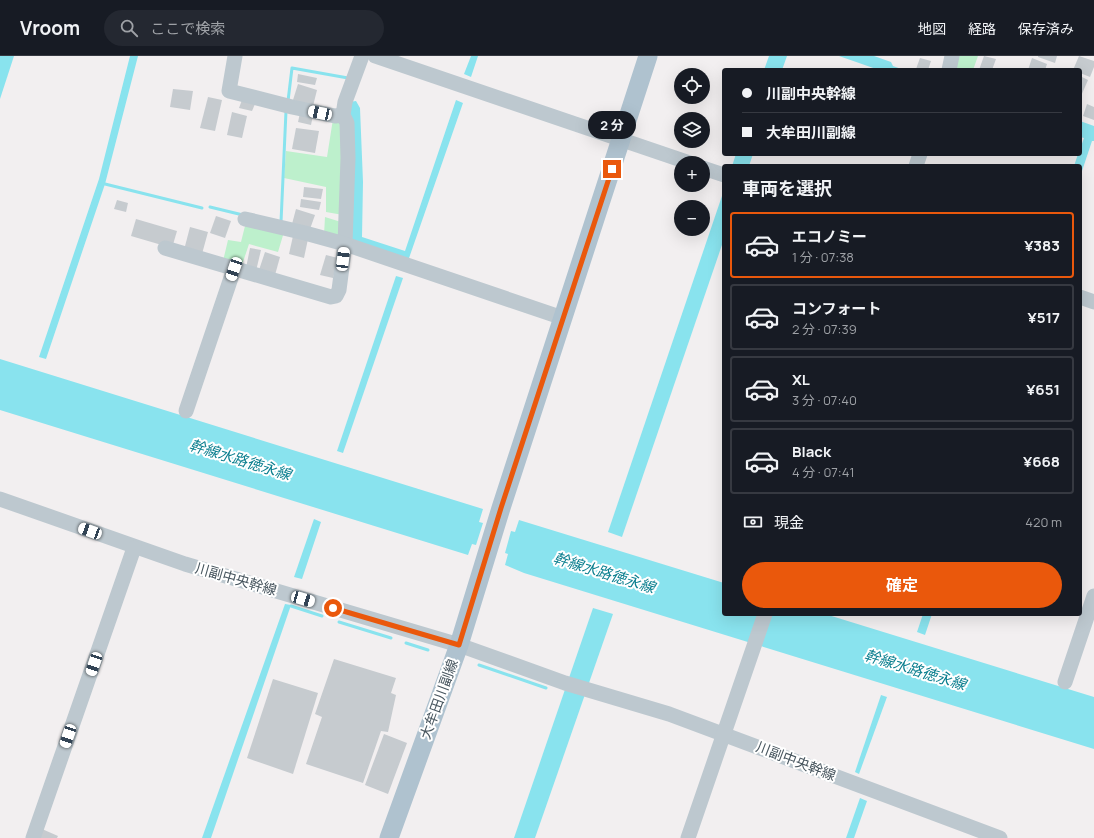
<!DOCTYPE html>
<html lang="ja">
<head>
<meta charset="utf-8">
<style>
  :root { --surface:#171b24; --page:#242831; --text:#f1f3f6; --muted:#9ea1a6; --line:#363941; --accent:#ea580c }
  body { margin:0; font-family:Manrope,"Noto Sans JP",sans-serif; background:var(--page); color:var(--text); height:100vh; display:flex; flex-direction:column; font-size:15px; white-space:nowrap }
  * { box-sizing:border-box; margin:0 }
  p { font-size:13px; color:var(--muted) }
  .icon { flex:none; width:22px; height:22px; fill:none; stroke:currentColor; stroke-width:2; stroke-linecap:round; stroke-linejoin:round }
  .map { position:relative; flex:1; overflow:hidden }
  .side { position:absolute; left:722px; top:108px; width:360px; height:452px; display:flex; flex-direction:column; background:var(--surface); border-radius:4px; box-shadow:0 4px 16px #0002 }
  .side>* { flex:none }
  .guide { position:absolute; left:722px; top:12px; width:360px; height:88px; border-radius:4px; box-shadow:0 4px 16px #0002; display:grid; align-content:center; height:88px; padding:0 20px; background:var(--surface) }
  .buttons { position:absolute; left:674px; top:12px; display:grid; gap:8px }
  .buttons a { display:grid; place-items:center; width:36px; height:36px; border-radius:50%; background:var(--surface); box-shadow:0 4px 16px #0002; font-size:20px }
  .end { position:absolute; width:18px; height:18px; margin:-9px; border:5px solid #ea580c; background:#fff; box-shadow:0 0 0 2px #fff }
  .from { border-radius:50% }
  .bubble { position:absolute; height:28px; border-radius:14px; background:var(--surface); box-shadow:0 4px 16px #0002; font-size:13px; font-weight:700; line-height:28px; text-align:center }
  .car { position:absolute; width:12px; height:24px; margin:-12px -6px; border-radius:5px; box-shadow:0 0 3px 1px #0007; background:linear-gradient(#fff 24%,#345 0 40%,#fff 0 76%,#345 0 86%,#fff 0) }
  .guide b { display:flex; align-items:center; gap:14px; height:38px; font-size:15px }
  .guide b+b { border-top:1px solid var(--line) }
  .guide i { width:10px; height:10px; background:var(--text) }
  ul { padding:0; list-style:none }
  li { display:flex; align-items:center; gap:12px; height:66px; margin:0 8px 6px; padding:0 12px; border:2px solid var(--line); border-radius:4px }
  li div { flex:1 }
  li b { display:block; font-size:15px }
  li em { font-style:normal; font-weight:700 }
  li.selected { border-color:var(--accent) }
  li>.icon { width:36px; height:36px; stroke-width:1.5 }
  h2 { padding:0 20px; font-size:18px; line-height:48px }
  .pay { display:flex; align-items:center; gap:10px; height:44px; padding:0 20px; font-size:15px }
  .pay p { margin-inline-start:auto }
  .cta { display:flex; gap:8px; margin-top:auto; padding:8px 20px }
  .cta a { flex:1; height:46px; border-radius:24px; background:var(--accent); color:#fff; font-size:16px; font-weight:700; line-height:46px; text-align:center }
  header { display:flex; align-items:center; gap:24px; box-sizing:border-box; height:56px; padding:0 20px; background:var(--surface); border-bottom:1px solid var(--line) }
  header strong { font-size:19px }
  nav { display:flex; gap:22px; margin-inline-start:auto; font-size:14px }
  .search { width:280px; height:36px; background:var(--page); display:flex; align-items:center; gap:10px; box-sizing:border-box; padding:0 14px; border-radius:22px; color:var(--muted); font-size:15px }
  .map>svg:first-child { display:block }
  .green { fill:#bdf0cc }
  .water { fill:#89e3ee }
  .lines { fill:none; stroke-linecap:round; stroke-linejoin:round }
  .stream { stroke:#89e3ee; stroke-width:3 }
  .building { fill:#c6cbcf }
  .minor { stroke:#bdc8cf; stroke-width:15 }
  .major { stroke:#afc2cf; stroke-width:19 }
  .route { stroke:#ea580c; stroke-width:5 }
  .labels { text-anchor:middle; stroke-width:4; stroke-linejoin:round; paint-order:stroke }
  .street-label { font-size:14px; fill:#47555e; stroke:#fff }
  .water-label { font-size:15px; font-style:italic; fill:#0b7f8f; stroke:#fff }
</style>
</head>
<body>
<header>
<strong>Vroom</strong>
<div class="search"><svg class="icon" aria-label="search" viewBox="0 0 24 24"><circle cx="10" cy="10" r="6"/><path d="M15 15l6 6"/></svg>ここで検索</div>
<nav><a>地図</a><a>経路</a><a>保存済み</a></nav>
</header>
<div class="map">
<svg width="1094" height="782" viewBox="0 0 1094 782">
  <rect width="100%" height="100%" fill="#f2eff0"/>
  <!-- green -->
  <g class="green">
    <polygon points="957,0 978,0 973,14 953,14"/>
    <polygon points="333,63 342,66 343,159 326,156 326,131 284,122 286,95 327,101"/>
    <polygon points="325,161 341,166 341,183 324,179"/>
    <polygon points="245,170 284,176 278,196 249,188 241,212 223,205 228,184 241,186"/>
  </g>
  <!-- water -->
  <g class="water">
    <polygon points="0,0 14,0 0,43"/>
    <polygon points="130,0 138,0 105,128 46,303 39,301 99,123"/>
    <polygon points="471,0 478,0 471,21 464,18"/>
    <polygon points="769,0 787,0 782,14 764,14"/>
    <polygon points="839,0 874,0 891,6 893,10 904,14 879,14"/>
    <polygon points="456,44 463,47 408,205 351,185 349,46 356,45 360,52 363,126 362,181 405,195"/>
    <polygon points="1080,65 1094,70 1094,85 1092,85 1080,121 1080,110 1074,110 1078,98 1080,98 1080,93 1084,82 1080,81"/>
    <polygon points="736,98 753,98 749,110 732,110"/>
    <polygon points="724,134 724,183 622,481 608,476"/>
    <polygon points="396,220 403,222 343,397 337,395"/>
    <polygon points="0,303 483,453 479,466 483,467 476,489 472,488 468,499 0,354"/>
    <polygon points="314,463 321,466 302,523 294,521"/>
    <polygon points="519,464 724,527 724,558 825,558 1094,641 1094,693 524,517 505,509 508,498 505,497 511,475 515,476"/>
    <polygon points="285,548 291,549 211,782 202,782"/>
    <polygon points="593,552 613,558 535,782 514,782"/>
    <polygon points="923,558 932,558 925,579 917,576"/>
    <polygon points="881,639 887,641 859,718 855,716"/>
    <polygon points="860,742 867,745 854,782 846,782"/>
  </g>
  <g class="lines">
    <!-- stream -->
    <g class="stream">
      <polyline points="288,45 292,12 348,22"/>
      <polyline points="105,128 202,152"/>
      <polyline points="210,151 243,159"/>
      <polyline points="281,166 286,55"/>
      <polyline points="291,550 322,560"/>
      <polyline points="339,566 391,582"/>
      <polyline points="406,587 428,594"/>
      <polyline points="479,609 546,632"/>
    </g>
  </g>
  <!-- building -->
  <g class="building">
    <polygon points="984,0 996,3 992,14 979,14"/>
    <polygon points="1038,0 1057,0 1055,7 1038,1"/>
    <polygon points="1079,0 1094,5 1094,11 1090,21 1080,17 1080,14 1073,14"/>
    <polygon points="920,2 931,5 928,14 916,13"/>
    <polygon points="1032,2 1047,8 1045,14 1028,14"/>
    <polygon points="298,18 317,22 315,29 297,26"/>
    <polygon points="1080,20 1088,24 1081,40 1080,40"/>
    <polygon points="298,28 317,34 313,50 293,44"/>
    <polygon points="173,33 193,35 190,54 170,51"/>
    <polygon points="208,41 222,44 215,75 200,72"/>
    <polygon points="242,44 255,48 252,55 239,52"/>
    <polygon points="1087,48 1094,51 1094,64 1083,60"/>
    <polygon points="232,56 247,60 242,82 227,79"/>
    <polygon points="300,57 313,59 311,69 298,66"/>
    <polygon points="296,72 319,75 315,97 292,93"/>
    <polygon points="304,131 323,133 321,143 303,141"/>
    <polygon points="301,143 321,146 319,154 300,151"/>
    <polygon points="117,144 128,147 126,156 114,153"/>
    <polygon points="296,153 315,159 310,173 292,168"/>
    <polygon points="216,160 231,165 225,182 210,177"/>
    <polygon points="136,163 177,175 172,192 131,180"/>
    <polygon points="190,171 208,176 202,198 184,194"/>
    <polygon points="293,180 308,183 304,202 289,198"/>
    <polygon points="250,192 261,194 256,215 246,212"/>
    <polygon points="265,196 280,201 275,219 259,214"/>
    <polygon points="326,199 338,202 333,222 320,219"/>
    <polygon points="334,603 396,622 391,637 396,639 388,676 381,675 363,727 306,708 322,661 315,658"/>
    <polygon points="273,623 318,637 293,718 247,702"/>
    <polygon points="384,678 407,687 388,738 365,729"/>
    <polygon points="42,773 58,780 57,782 39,782"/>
  </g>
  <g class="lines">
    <!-- minor -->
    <g class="minor">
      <polyline points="235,0 229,35 292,51 335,60 343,59"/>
      <polyline points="362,0 345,46 343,59 347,67 348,102 345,188 563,262"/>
      <polyline points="375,0 690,107"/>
      <polyline points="949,14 952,0"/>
      <polyline points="916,110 920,98"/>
      <polyline points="703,112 724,119"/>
      <polyline points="165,192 331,241 336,240 339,234 345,188 305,177 245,163"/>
      <polyline points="1080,241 1094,246"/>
      <polyline points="186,355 234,213"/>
      <polyline points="0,443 185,508 459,589 565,627 669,658 1000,782"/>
      <polyline points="1065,626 1094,540"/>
      <polyline points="33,782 134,492"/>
      <polyline points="688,782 765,558"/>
    </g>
    <!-- major -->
    <polyline class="major" points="389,782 459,589 501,452 648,0"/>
  </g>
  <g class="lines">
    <!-- route -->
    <polyline class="route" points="333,552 459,589 501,452 612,113"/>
  </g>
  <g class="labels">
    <!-- street labels -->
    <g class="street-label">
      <text transform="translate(236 523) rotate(16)" y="5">川副中央幹線</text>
      <text transform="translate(439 643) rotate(-70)" y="5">大牟田川副線</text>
      <text transform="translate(796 705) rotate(21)" y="5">川副中央幹線</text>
    </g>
    <!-- water labels -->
    <g class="water-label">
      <text transform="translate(240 404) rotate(17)" y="5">幹線水路徳永線</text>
      <text transform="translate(604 517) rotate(17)" y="5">幹線水路徳永線</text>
      <text transform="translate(915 614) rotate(17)" y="5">幹線水路徳永線</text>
    </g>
  </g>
</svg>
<div class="buttons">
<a><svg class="icon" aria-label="locate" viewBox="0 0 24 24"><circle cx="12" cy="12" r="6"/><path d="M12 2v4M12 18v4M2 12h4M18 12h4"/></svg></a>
<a><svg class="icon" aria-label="layers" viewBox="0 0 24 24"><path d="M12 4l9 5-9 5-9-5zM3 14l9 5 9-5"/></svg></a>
<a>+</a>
<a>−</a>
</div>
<i class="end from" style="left:333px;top:552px"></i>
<i class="end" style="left:612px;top:113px"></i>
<div class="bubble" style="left:588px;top:55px;width:48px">2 分</div>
<i class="car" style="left:320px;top:57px;rotate:282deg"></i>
<i class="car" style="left:343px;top:203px;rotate:7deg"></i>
<i class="car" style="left:234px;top:213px;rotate:199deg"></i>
<i class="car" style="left:90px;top:475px;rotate:290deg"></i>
<i class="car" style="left:303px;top:543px;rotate:106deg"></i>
<i class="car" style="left:94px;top:608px;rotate:199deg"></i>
<i class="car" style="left:68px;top:680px;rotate:199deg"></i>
<div class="guide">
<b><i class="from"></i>川副中央幹線</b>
<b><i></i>大牟田川副線</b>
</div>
<section class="side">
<h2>車両を選択</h2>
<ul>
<li class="selected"><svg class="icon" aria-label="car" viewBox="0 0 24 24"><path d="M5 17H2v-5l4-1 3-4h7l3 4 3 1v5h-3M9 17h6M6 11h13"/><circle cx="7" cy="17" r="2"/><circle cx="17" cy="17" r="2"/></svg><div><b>エコノミー</b><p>1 分 · 07:38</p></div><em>¥383</em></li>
<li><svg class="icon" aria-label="car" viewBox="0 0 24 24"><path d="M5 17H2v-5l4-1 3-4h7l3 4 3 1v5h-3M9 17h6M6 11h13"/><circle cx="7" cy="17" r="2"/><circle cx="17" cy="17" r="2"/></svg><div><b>コンフォート</b><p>2 分 · 07:39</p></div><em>¥517</em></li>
<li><svg class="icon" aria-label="car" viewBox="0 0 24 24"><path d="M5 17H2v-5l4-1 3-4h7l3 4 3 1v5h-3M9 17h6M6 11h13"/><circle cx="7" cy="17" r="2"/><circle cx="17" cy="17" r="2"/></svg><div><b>XL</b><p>3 分 · 07:40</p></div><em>¥651</em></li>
<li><svg class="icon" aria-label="car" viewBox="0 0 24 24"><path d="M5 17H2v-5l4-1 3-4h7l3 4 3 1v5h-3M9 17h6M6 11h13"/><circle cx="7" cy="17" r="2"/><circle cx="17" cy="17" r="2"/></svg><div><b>Black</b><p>4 分 · 07:41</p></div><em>¥668</em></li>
</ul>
<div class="pay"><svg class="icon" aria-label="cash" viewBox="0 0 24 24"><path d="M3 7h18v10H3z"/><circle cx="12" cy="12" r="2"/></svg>現金<p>420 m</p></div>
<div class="cta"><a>確定</a></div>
</section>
</div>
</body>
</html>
